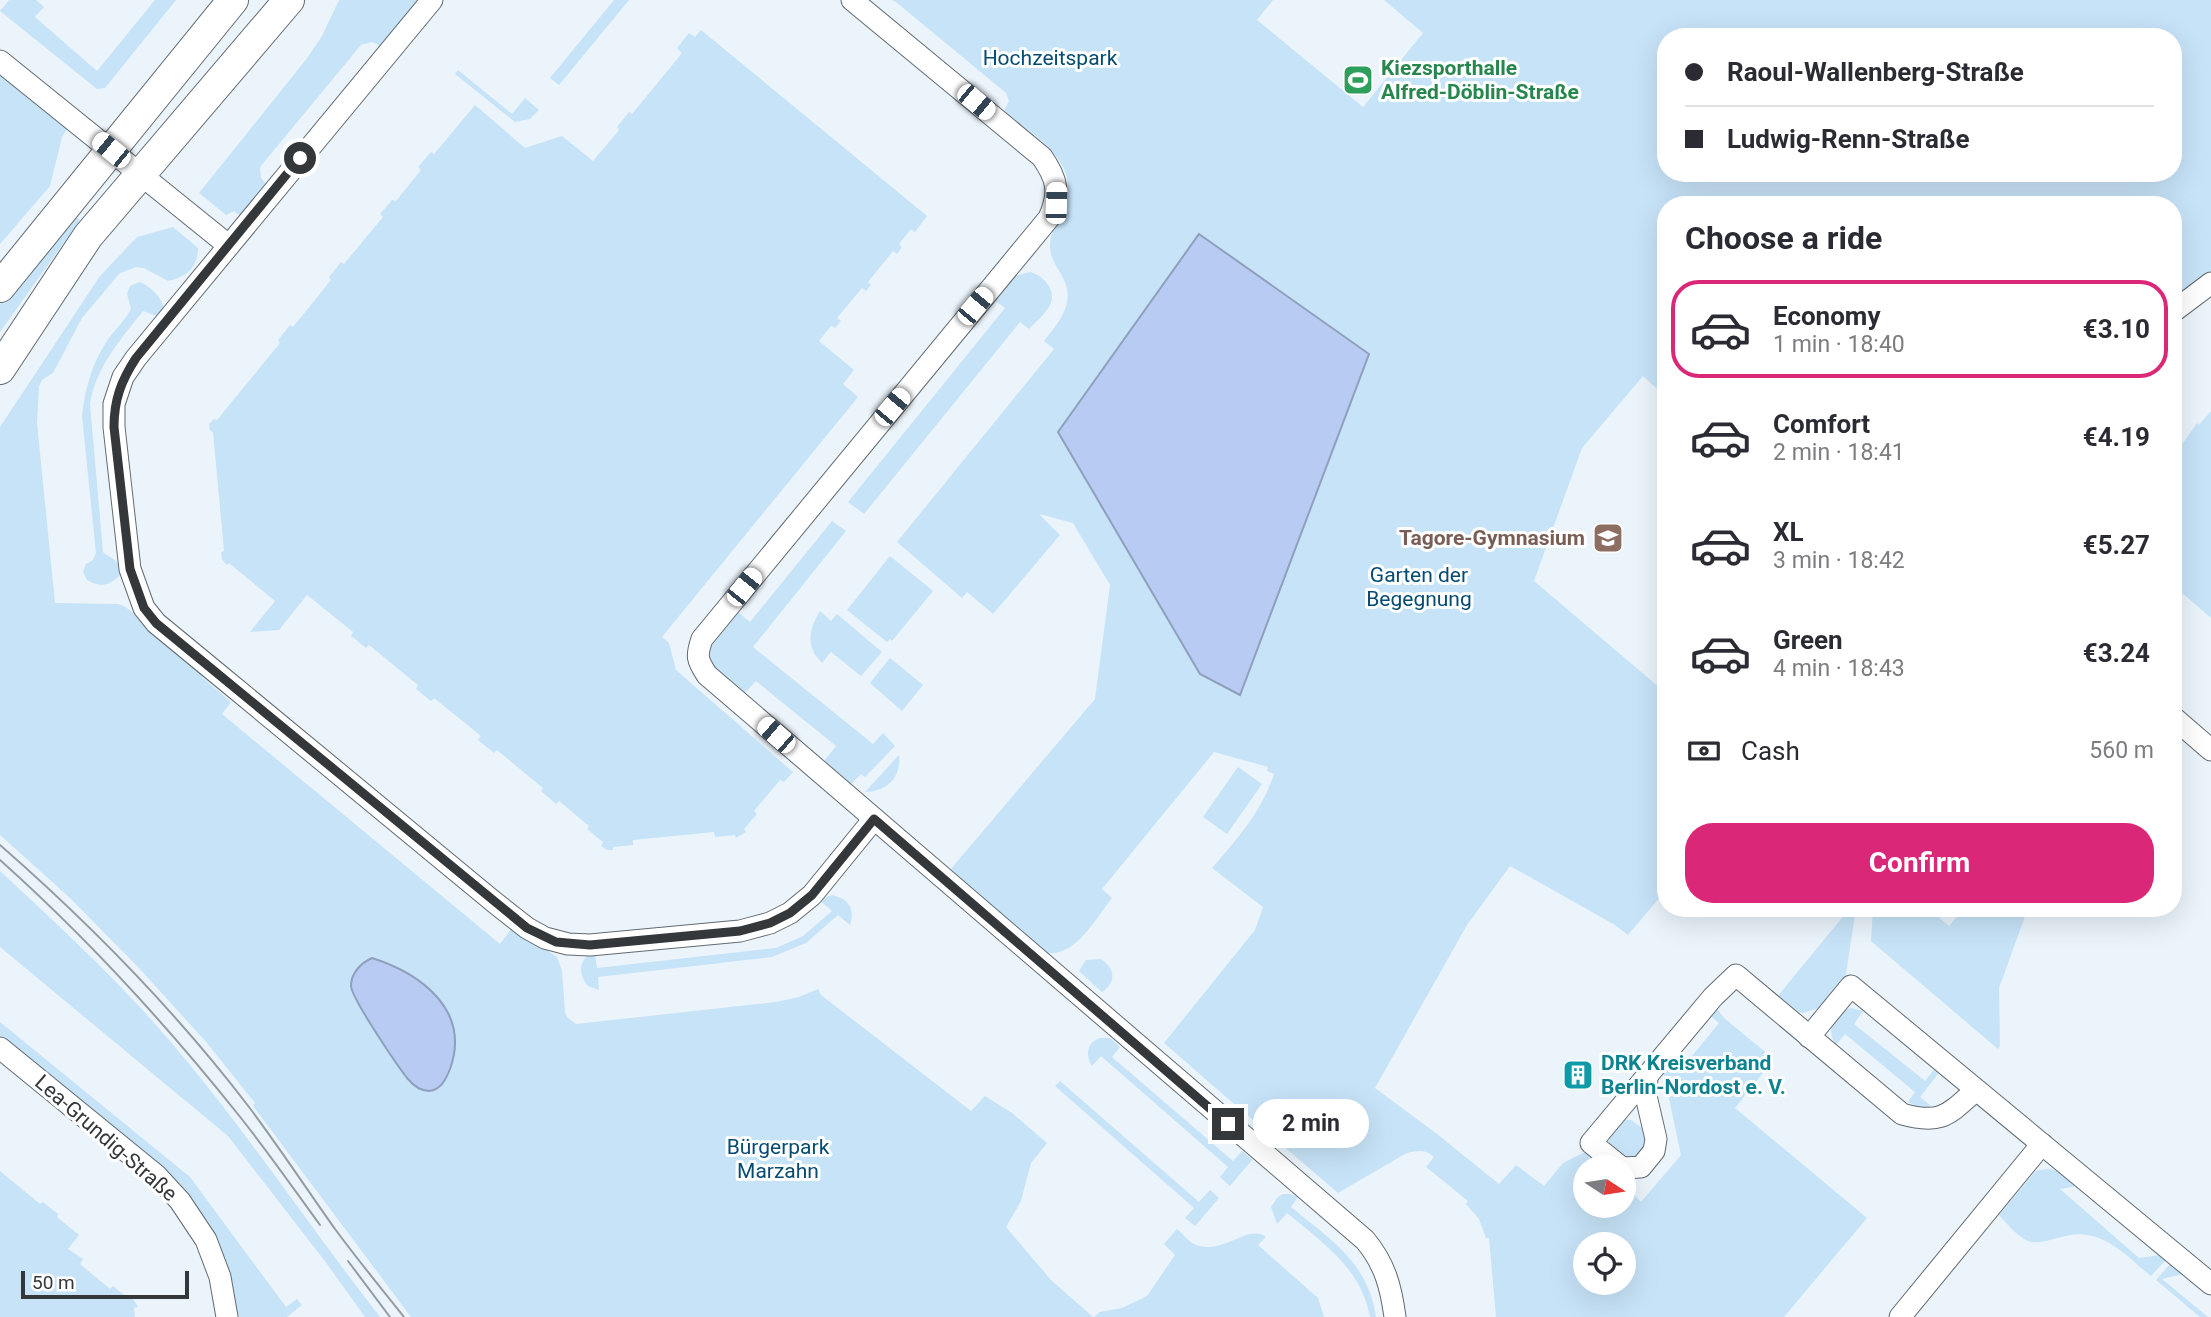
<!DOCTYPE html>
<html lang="en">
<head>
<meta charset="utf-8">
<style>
  :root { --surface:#fff; --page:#f7f7f7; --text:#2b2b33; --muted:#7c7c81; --line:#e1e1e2; --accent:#db2777 }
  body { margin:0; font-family:Roboto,sans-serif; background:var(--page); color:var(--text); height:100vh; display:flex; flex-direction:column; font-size:26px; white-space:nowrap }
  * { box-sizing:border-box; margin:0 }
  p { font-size:23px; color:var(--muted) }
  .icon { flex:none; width:38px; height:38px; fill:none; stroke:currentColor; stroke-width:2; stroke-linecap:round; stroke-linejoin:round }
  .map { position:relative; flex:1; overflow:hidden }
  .side { position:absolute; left:1657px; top:196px; width:525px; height:721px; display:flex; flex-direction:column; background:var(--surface); border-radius:28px; box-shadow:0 7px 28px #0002 }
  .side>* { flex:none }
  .hud { position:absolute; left:1657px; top:28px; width:525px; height:154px; border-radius:28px; box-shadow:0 7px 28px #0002; display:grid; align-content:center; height:154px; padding:0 28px; background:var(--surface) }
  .needle { width:46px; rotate:102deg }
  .buttons { position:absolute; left:1573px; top:1155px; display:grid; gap:14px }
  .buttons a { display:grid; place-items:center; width:63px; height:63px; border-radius:50%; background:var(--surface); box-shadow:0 7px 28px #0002; font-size:35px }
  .scale { position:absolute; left:21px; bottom:18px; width:168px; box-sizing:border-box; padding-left:7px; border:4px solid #34383b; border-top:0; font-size:19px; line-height:24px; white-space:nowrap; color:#34383b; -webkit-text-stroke:5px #fff; paint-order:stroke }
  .end { position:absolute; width:32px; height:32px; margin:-16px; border:9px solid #34383b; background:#fff; box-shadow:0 0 0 4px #fff }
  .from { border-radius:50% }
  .bubble { position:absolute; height:49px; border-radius:24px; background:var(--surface); box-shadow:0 7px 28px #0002; font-size:23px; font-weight:700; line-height:49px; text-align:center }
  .car { position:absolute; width:21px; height:42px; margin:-21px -10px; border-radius:9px; box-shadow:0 0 5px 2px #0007; background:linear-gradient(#fff 24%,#345 0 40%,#fff 0 76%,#345 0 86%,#fff 0) }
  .hud b { display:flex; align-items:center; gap:24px; height:66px; font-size:26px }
  .hud b+b { border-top:2px solid var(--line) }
  .hud i { width:18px; height:18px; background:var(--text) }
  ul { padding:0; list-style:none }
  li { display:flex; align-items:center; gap:21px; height:98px; margin:0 14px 10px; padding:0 14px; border:4px solid transparent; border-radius:28px }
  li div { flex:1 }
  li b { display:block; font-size:26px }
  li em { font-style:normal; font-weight:700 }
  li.current { border-color:var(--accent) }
  li>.icon { width:63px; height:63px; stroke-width:1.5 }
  h2 { padding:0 28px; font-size:32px; line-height:84px }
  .pay { display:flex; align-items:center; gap:18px; height:77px; padding:0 28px; font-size:26px }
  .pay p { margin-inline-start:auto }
  .action { display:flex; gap:14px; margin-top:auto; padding:14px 28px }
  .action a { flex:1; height:80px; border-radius:28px; background:var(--accent); color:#fff; font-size:28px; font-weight:700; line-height:80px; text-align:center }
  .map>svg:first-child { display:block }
  .green { fill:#c7e3f8; fill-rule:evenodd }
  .water { fill:#b8cbf3; stroke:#909fbc; stroke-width:2 }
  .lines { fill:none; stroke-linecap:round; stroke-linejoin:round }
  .street-casing { stroke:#626a71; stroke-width:23 }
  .secondary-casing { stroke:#626a71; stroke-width:32 }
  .street { stroke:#fff; stroke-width:21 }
  .secondary { stroke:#fff; stroke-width:30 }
  .tram { stroke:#959ca1; stroke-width:2 }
  .route { stroke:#34383b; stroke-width:9 }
  .labels { text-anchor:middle; stroke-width:6; stroke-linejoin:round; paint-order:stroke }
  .park-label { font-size:21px; fill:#054b72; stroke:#fff }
  .leisure-label { font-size:21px; font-weight:bold; fill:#27864d; stroke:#fff; text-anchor:start }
  .education-label { font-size:21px; font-weight:bold; fill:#785e54; stroke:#fff; text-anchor:end }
  .culture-label { font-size:21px; font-weight:bold; fill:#0d838f; stroke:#fff; text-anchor:start }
  .street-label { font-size:21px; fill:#34383b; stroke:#fff }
</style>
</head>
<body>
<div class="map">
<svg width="2211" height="1317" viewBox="0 0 2211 1317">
  <rect width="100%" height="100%" fill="#ebf4fb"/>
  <!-- green -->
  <g class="green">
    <polygon points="9,0 36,0 44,7 35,17 97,71 155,0 176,0 105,88 97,89 0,11"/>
    <polygon points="339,0 419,0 381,46 372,42 361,45 260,167 261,178 266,184 240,216 234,211 226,215 199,193 308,57 322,36"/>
    <polygon points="614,0 629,0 559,85 550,78"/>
    <path d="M 891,0 L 1273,0 L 1257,20 L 1363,107 L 1423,33 L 1384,0 L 2211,0 L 2211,274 L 2174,301 L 2174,205 L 1666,205 L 1666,397 L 1643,376 L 1582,448 L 1534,581 L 1666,693 L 1666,890 L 1628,935 L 1615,925 L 1510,866 L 1467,925 L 1375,1088 L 1437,1134 L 1499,1184 L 1516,1165 L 1544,1186 L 1563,1163 L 1585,1152 L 1604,1167 L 1586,1167 L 1586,1206 L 1624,1206 L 1624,1184 L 1641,1202 L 1681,1155 L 1662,1066 L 1665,1063 L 1678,1073 L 1719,1023 L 1708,1014 L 1715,1006 L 1724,1018 L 1774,1059 L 1735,1108 L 1867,1218 L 1784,1317 L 1496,1317 L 1489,1238 L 1486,1238 L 1479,1219 L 1466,1204 L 1468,1201 L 1426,1167 L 1434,1157 C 1426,1149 1416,1150 1405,1154 L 1338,1193 C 1280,1143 1222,1094 1164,1043 L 1255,930 L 1263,907 L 1212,868 C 1238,838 1262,811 1274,774 L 1267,771 L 1268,767 L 1214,752 L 1102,889 L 1112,898 C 1095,919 1076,957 1046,953 L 950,870 L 1095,699 L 1110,585 L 1073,523 L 1039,514 L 1060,535 L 993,614 L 967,592 L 962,598 L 897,542 L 1054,349 L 1044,341 C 1059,322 1076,303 1063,278 C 1058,268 1051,260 1050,248 C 1049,232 1059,222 1064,208 C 1083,162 1034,136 1004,111 L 1009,101 L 1006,93 L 896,2 ZM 1666,37 L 2174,37 L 2174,173 L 1666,173 ZM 1586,1244 L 1624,1244 L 1624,1283 L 1586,1283 Z"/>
    <polygon points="701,30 927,216 915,232 911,229 899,244 902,247 897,254 893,251 868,282 871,285 866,291 862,288 837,318 841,321 835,328 831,326 819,341 854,370 843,384 858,397 662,637 669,643 676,670 793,772 784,782 780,780 754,811 757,814 744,829 746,832 736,838 735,835 715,837 714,832 633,840 633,845 613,847 613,850 607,850 601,846 603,842 587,829 589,826 559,801 556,804 541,791 543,788 497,750 494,753 478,740 481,736 434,698 431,701 416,689 418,685 369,645 366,648 351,636 353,632 307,595 279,630 250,632 275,601 229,563 227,565 222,560 221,552 224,551 213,432 210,431 209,424 214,419 217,420 280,343 278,340 290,325 293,327 331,280 329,277 341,262 344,264 383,217 380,214 392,200 396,201 421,170 418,167 431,152 434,154 475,105 525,148 562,136 593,161 619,130 617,127 629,112 632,114 682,53 677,48 689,33 695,37"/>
    <polygon points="458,70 512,114 525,98 539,110 530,119 515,122 455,74"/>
    <polygon points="0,73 68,128 62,137 50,186 0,244"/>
    <polygon points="74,216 80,220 0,332 0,304"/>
    <path d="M 173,227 L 198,248 C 198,268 186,277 168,281 L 144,268 L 136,267 L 120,273 L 82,318 L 53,373 L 42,380 L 39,386 L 37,423 L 55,603 L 118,604 C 133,608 140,623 151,633 C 167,648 186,661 204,675 L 202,677 L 231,702 L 222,714 L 500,944 L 512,928 L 557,957 L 562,971 L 565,1012 L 567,1017 L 576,1024 L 776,1002 L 799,997 L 818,989 L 821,995 L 971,1111 L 985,1096 L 1012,1113 L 1047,1143 L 1031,1163 L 1021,1201 L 1006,1227 L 1051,1280 L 1093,1317 L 411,1317 L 253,1106 L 255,1103 L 207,1043 L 139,968 L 69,897 L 0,835 L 0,427 L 100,276 L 137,237 Z"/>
    <path d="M 1030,272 C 1045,276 1058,292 1049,307 C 1044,315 1036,322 1029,329 L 1020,322 L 864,514 L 848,502 L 1005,308 L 993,299 L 1015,276 Z"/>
    <path d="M 140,282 C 151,287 163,298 164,310 L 157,316 L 143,311 C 120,340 96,367 90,404 L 103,552 C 112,560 121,560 121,574 C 110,586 100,588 87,580 L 83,572 L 86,564 L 93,560 L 96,553 L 82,416 C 85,389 92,363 107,341 C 114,330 125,321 131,309 L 127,294 L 130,286 Z"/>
    <polygon points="2211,411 2211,618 2174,586 2174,456 2197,423 2199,425"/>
    <polygon points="832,521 846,531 753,647 873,744 883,733 895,746 865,777 861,774 851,784 824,761 836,746 756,681 744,694 713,666 707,654 709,645 737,611 750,622"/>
    <polygon points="890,556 933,591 892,641 890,639 887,642 847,610"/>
    <path d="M 820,611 L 831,621 L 837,614 L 882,652 L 861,676 L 831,652 L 822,663 C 805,646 809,629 820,611 Z"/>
    <polygon points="890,658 923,685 902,711 870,683"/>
    <path d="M 899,755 C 902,777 886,792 865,792 Z"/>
    <polygon points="1238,767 1262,784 1227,834 1203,817"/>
    <path d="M 0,871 C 58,925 118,980 170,1041 C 245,1129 309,1226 380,1317 L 365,1317 L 327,1264 L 228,1136 L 0,947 Z"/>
    <path d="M 832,895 C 849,899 855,908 850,925 L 838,915 L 806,943 L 772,957 L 598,977 L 599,990 L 588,986 C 579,975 578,964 589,954 L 595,953 L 597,968 L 776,948 L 803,936 L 832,911 L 819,900 Z"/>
    <polygon points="1850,908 1856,908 1846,974 1819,1008 1803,1013 1795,1011 1777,997"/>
    <polygon points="1873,908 1928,908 1949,926 1964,908 2028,908 1999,988 2000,1046 1998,1049 1871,941"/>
    <path d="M 1100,959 C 1115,967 1117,982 1102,992 L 1079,971 L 1086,960 Z"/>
    <path d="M 1851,1008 L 1863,1011 L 1854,1024 L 1925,1081 L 1934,1070 L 1938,1074 L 1920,1097 L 1930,1105 L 1928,1109 L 1923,1109 L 1908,1102 L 1915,1092 L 1845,1034 L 1836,1045 C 1825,1030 1834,1012 1851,1008 Z"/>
    <polygon points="0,1022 190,1177 286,1307 297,1299 302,1305 287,1317 239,1317 220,1249 196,1206 0,1039"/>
    <path d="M 1100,1038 L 1110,1038 L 1120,1047 L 1112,1057 L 1233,1161 L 1242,1151 L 1252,1160 L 1230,1186 L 1220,1177 L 1228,1167 L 1101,1056 L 1092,1066 C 1085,1055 1087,1042 1100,1038 Z"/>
    <polygon points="1060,1081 1199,1202 1210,1190 1219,1198 1195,1226 1185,1218 1194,1208 1055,1086"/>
    <path d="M 1620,1119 L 1631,1120 L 1646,1131 L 1649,1145 L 1636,1160 C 1618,1159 1610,1152 1607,1134 Z"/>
    <path d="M 2050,1169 L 2058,1171 L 2077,1186 L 2060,1189 L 2139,1258 L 2160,1255 L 2166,1260 L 2151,1276 C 2131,1260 2113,1239 2087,1235 C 2067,1231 2042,1247 2028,1241 C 2017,1236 2007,1224 1999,1215 L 2034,1173 L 2038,1170 Z"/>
    <polygon points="0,1171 40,1204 43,1202 58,1214 57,1217 79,1235 68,1249 83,1259 80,1264 110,1289 113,1286 129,1299 131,1296 138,1307 134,1308 135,1317 0,1317"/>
    <path d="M 1283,1194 L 1290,1194 L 1298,1197 L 1291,1207 C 1331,1240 1368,1262 1376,1317 L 1370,1317 C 1361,1268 1323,1243 1287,1213 L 1277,1224 L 1271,1207 L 1278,1197 Z"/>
    <path d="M 1177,1229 C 1182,1233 1188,1241 1194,1244 C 1223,1257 1247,1223 1266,1237 L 1258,1245 L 1318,1298 L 1324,1317 L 1094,1317 L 1100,1312 L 1122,1308 L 1147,1296 L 1175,1255 L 1164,1244 Z"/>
    <polygon points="2171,1263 2183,1274 2162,1279 2208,1317 2200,1317 2156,1280"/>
  </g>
  <!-- water -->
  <g class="water">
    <polygon points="1199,234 1369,354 1240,695 1200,674 1058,432"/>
    <path d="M 372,958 C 422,974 471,1011 450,1069 C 446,1079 441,1090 429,1091 C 420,1091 412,1084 407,1078 C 397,1065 352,999 351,986 C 351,973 361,963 372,958 Z"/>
  </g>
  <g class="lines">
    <!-- street casing -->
    <g class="street-casing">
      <g id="street">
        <polyline points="432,0 136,358 123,377 114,404 114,427 130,569 144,608 156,623 224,679 494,902 527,928 545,938 568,944 590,945 740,931 770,923 790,913 812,895 874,819"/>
        <path d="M 852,0 L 1042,157 C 1058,180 1060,193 1049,218 L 702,639 C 696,656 697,660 707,675 L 1365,1240 C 1385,1264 1391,1287 1395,1317"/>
        <polyline points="0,61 228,245"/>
        <polyline points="2174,311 2211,283"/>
        <polyline points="2174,718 2211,750"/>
        <polyline points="1809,1037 1851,986 2211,1284"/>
        <polyline points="0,1048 157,1176 180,1201 206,1240 220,1277 227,1317"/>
        <path d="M 1621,1167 L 1591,1143 L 1713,997 L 1736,975 L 1902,1114 C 1941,1125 1948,1115 1976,1090"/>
        <polyline points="1624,1168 1641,1167 1654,1151 1656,1139 1646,1096 1647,1076"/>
        <polyline points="1900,1317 2042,1144"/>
      </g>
    </g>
    <!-- secondary casing -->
    <g class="secondary-casing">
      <g id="secondary">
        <polyline points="0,287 233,0"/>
        <polyline points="0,369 88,236 289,0"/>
      </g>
    </g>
    <!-- street -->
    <use href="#street" class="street"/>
    <!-- secondary -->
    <use href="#secondary" class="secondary"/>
    <!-- tram -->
    <g class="tram">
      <path d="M 0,845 C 88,922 178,1014 249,1107 C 279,1147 306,1188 335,1229 C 357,1259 381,1288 404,1317"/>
      <path d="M 0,860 C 86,937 165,1023 237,1113 C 266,1149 293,1188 320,1225"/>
      <polyline points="348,1261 390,1317"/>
    </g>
  </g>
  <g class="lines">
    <!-- route -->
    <path class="route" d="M 300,158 L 136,358 C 121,381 114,400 114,427 L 130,569 L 144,608 L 156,623 L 527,928 L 556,942 L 590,945 L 740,931 L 770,923 L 790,913 L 812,895 L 874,819 L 1228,1124"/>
  </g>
  <!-- icons -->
  <defs>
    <g id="stadium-square" transform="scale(1.575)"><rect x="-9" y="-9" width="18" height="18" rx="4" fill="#2e9e5b" stroke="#fff"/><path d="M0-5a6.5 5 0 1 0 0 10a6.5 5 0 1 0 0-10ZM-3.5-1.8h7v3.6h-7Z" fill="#fff"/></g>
    <g id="school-square" transform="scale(1.575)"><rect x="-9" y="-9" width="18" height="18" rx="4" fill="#8d6e63" stroke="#fff"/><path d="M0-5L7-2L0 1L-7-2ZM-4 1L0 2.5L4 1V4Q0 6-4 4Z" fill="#fff"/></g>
    <g id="building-square" transform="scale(1.575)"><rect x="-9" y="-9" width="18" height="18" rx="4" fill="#0f9aa8" stroke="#fff"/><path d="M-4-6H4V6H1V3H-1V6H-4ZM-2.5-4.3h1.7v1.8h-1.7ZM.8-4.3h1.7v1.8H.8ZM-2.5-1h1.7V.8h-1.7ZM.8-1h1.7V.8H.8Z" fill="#fff"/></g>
  </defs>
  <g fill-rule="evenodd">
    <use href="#stadium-square" x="1358" y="80"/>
    <use href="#school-square" x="1608" y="538"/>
    <use href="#building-square" x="1578" y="1075"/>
  </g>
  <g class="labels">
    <!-- park labels -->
    <g class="park-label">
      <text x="1050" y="65">Hochzeitspark</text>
      <text x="1419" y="582">Garten der<tspan x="1419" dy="24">Begegnung</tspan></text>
      <text x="778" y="1154">Bürgerpark<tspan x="778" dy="24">Marzahn</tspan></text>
    </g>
    <!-- leisure labels -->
    <g class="leisure-label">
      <text x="1381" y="75">Kiezsporthalle<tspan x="1381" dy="24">Alfred-Döblin-Straße</tspan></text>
    </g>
    <!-- education labels -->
    <g class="education-label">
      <text x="1585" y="545">Tagore-Gymnasium</text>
    </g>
    <!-- culture labels -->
    <g class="culture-label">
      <text x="1601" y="1070">DRK Kreisverband<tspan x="1601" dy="24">Berlin-Nordost e. V.</tspan></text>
    </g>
    <!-- street labels -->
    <g class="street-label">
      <text transform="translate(106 1138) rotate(41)" y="7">Lea-Grundig-Straße</text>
    </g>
  </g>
</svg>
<div class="buttons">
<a><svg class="needle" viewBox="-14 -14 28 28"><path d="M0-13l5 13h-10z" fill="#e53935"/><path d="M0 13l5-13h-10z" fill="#7c7c81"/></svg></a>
<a><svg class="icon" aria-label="locate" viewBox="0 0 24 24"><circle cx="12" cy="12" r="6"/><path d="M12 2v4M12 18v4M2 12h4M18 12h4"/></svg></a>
</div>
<div class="scale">50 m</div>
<i class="end from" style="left:300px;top:158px"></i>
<i class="end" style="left:1228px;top:1124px"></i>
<div class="bubble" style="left:1253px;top:1099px;width:116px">2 min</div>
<i class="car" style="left:976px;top:102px;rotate:130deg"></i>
<i class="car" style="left:111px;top:150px;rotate:309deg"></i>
<i class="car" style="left:1056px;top:203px;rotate:2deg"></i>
<i class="car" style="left:975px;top:306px;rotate:40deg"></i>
<i class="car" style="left:892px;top:407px;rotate:40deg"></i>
<i class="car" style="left:744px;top:587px;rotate:39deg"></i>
<i class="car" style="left:776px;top:735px;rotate:311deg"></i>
<div class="hud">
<b><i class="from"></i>Raoul-Wallenberg-Straße</b>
<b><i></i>Ludwig-Renn-Straße</b>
</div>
<section class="side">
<h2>Choose a ride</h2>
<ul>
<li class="current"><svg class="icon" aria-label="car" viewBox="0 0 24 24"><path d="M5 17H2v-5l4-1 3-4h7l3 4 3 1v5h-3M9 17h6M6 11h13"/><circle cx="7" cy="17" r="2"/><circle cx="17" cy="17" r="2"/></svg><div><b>Economy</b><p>1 min · 18:40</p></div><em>€3.10</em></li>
<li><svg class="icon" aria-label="car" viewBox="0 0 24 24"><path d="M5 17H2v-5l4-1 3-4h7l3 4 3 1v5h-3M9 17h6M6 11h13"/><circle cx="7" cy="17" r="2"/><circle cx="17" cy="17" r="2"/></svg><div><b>Comfort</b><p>2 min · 18:41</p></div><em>€4.19</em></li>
<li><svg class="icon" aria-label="car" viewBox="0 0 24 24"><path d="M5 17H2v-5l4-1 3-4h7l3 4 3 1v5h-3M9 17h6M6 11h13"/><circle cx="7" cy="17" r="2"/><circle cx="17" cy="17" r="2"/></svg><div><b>XL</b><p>3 min · 18:42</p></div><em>€5.27</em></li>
<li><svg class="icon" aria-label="car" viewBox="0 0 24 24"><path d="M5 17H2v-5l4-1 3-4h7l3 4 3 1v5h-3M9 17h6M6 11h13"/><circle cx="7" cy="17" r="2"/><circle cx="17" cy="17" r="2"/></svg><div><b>Green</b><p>4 min · 18:43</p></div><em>€3.24</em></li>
</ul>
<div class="pay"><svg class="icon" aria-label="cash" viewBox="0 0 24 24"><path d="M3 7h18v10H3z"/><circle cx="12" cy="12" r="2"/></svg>Cash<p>560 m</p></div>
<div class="action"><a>Confirm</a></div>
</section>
</div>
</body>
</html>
